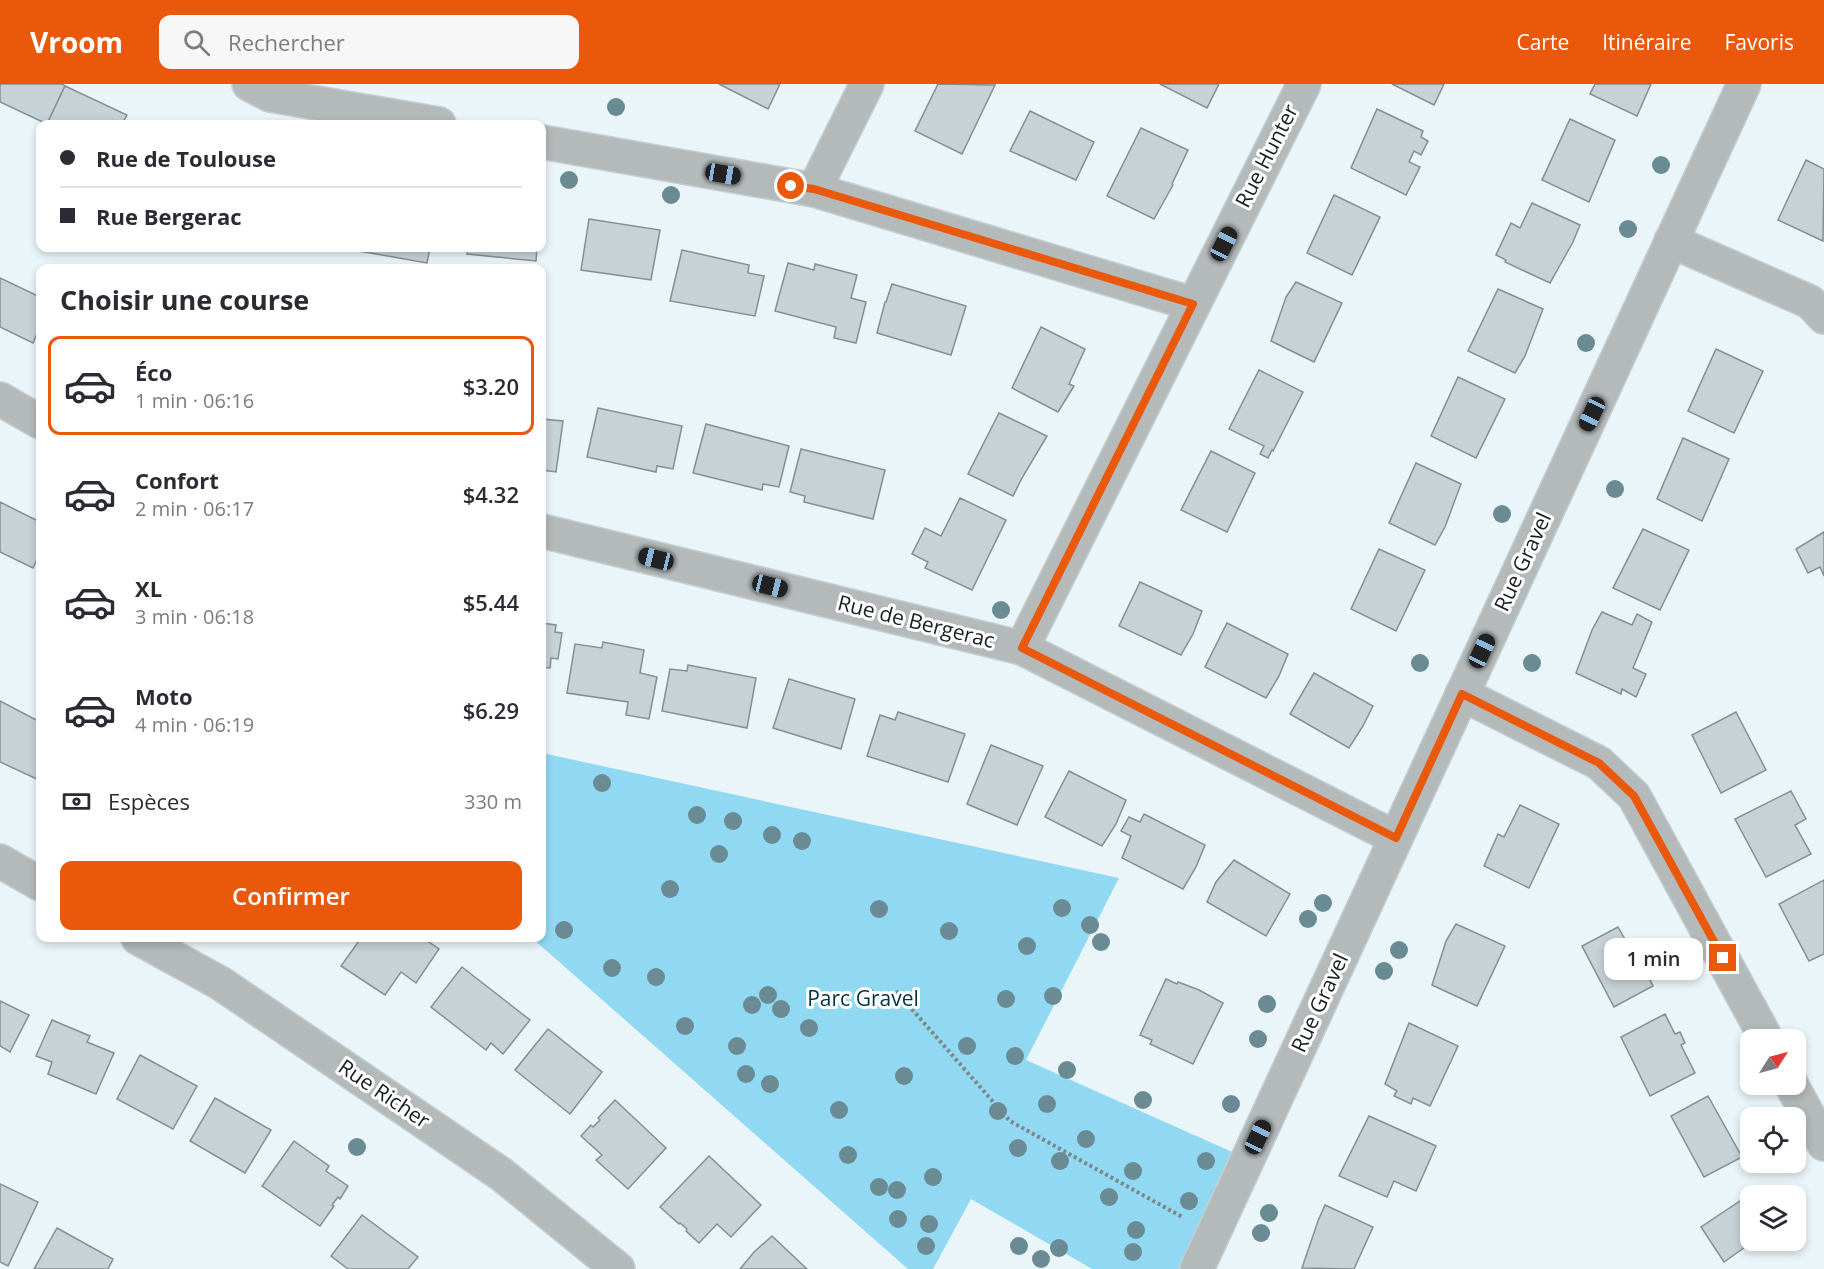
<!DOCTYPE html>
<html lang="fr">
<head>
<meta charset="utf-8">
<style>
  :root { --surface:#fff; --page:#f7f7f7; --text:#2b2b33; --muted:#7c7c81; --line:#e1e1e2; --accent:#ea580c }
  body { margin:0; font-family:"Open Sans",sans-serif; background:var(--page); color:var(--text); height:100vh; display:flex; flex-direction:column; font-size:22px; white-space:nowrap }
  * { box-sizing:border-box; margin:0 }
  p { font-size:20px; color:var(--muted) }
  .icon { flex:none; width:33px; height:33px; fill:none; stroke:currentColor; stroke-width:2; stroke-linecap:round; stroke-linejoin:round }
  .map { position:relative; flex:1; overflow:hidden }
  .sheet { position:absolute; left:36px; top:180px; width:510px; height:678px; display:flex; flex-direction:column; background:var(--surface); border-radius:12px; box-shadow:0 3px 9px #0003 }
  .sheet>* { flex:none }
  .top-card { position:absolute; left:36px; top:36px; width:510px; height:132px; border-radius:12px; box-shadow:0 3px 9px #0003; display:grid; align-content:center; height:132px; padding:0 24px; background:var(--surface) }
  .needle { width:39px; rotate:54deg }
  .tools { position:absolute; left:1740px; top:945px; display:grid; gap:12px }
  .tools a { display:grid; place-items:center; width:66px; height:66px; border-radius:12px; background:var(--surface); box-shadow:0 3px 9px #0003; font-size:30px }
  .end { position:absolute; width:27px; height:27px; margin:-14px; border:8px solid #ea580c; background:#fff; box-shadow:0 0 0 3px #fff }
  .from { border-radius:50% }
  .bubble { position:absolute; height:42px; border-radius:12px; background:var(--surface); box-shadow:0 3px 9px #0003; font-size:20px; font-weight:600; line-height:42px; text-align:center }
  .car { position:absolute; width:18px; height:36px; margin:-18px -9px; border-radius:8px; box-shadow:0 0 4px 2px #0007; background:linear-gradient(#222 24%,#8ab4d8 0 40%,#222 0 76%,#8ab4d8 0 86%,#222 0) }
  .top-card b { display:flex; align-items:center; gap:21px; height:57px; font-size:22px }
  .top-card b+b { border-top:2px solid var(--line) }
  .top-card i { width:15px; height:15px; background:var(--text) }
  ul { padding:0; list-style:none }
  li { display:flex; align-items:center; gap:18px; height:99px; margin:0 12px 9px; padding:0 12px; border:3px solid transparent; border-radius:12px }
  li div { flex:1 }
  li b { display:block; font-size:22px }
  li em { font-style:normal; font-weight:600 }
  li.active { border-color:var(--accent) }
  li>.icon { width:54px; height:54px; stroke-width:1.5 }
  h2 { padding:0 24px; font-size:27px; line-height:72px }
  .pay { display:flex; align-items:center; gap:15px; height:66px; padding:0 24px; font-size:22px }
  .pay p { margin-inline-start:auto }
  .primary-button { display:flex; gap:12px; margin-top:auto; padding:12px 24px }
  .primary-button a { flex:1; height:69px; border-radius:12px; background:var(--accent); color:#fff; font-size:24px; font-weight:600; line-height:69px; text-align:center }
  header { display:flex; align-items:center; gap:36px; box-sizing:border-box; height:84px; padding:0 30px; background:var(--accent); color:#fff }
  header strong { font-size:28px }
  nav { display:flex; gap:33px; margin-inline-start:auto; font-size:21px }
  .search { width:420px; height:54px; background:var(--page); display:flex; align-items:center; gap:15px; box-sizing:border-box; padding:0 21px; border-radius:12px; color:var(--muted); font-size:22px }
  .map>svg:first-child { display:block }
  .green { fill:#91d9f2 }
  .building { fill:#c7d2d6; stroke:#858f93; stroke-width:1.5 }
  .lines { fill:none; stroke-linecap:round; stroke-linejoin:round }
  .minor-casing { stroke:#c5ced2; stroke-width:36 }
  .path { stroke:#7e8588; stroke-width:4; stroke-dasharray:3 3; stroke-linecap:butt }
  .minor { stroke:#b4b9ba; stroke-width:33 }
  .tree { fill:#6b8b94 }
  .route { stroke:#ea580c; stroke-width:8 }
  .labels { text-anchor:middle; stroke-width:6; stroke-linejoin:round; paint-order:stroke }
  .street-label { font-size:21px; fill:#1a1e20; stroke:#fff }
  .park-label { font-size:21px; fill:#033441; stroke:#fff }
</style>
</head>
<body>
<header>
<strong>Vroom</strong>
<div class="search"><svg class="icon" aria-label="search" viewBox="0 0 24 24"><circle cx="10" cy="10" r="6"/><path d="M15 15l6 6"/></svg>Rechercher</div>
<nav><a>Carte</a><a>Itinéraire</a><a>Favoris</a></nav>
</header>
<div class="map">
<svg width="1824" height="1185" viewBox="0 0 1824 1185">
  <rect width="100%" height="100%" fill="#eaf5f9"/>
  <!-- green -->
  <polygon class="green" points="542,669 1119,794 1026,976 1248,1075 1197,1185 1092,1185 971,1115 933,1185 908,1185 532,854 542,854"/>
  <!-- building -->
  <g class="building">
    <polygon points="0,0 62,0 65,2 47,40 0,18"/>
    <polygon points="719,0 780,0 768,25"/>
    <polygon points="938,0 995,1 962,70 915,47"/>
    <polygon points="1160,0 1219,0 1207,24"/>
    <polygon points="1392,0 1444,0 1434,21"/>
    <polygon points="1595,0 1651,0 1637,32 1590,10"/>
    <polygon points="65,2 127,31 122,40 47,40"/>
    <polygon points="1377,25 1423,47 1421,53 1428,57 1421,71 1414,67 1409,78 1420,83 1406,111 1351,84"/>
    <polygon points="1030,27 1094,58 1076,96 1010,67"/>
    <polygon points="1570,35 1615,56 1589,118 1542,96"/>
    <polygon points="1141,44 1188,66 1172,100 1173,101 1154,135 1107,112"/>
    <polygon points="1806,76 1824,85 1823,157 1778,136"/>
    <polygon points="1334,111 1380,133 1352,191 1307,169"/>
    <polygon points="1532,119 1580,141 1573,158 1550,199 1505,178 1506,176 1496,171 1511,139 1520,144"/>
    <polygon points="589,135 660,146 651,196 581,186"/>
    <polygon points="342,164 430,164 427,179"/>
    <polygon points="468,164 537,164 536,177 467,170"/>
    <polygon points="682,166 749,181 748,189 764,192 755,232 670,217"/>
    <polygon points="788,179 814,186 815,180 857,191 851,214 866,218 856,259 834,254 836,243 775,227"/>
    <polygon points="0,194 40,213 40,242 33,259 0,243"/>
    <polygon points="1296,198 1342,219 1314,278 1271,257 1286,213"/>
    <polygon points="892,200 966,222 951,271 877,249 885,218 886,218"/>
    <polygon points="1498,205 1543,225 1525,272 1515,289 1468,267"/>
    <polygon points="1041,243 1085,265 1069,300 1074,302 1058,328 1012,304"/>
    <polygon points="1716,265 1763,287 1734,349 1688,327"/>
    <polygon points="1259,286 1303,308 1273,367 1272,366 1268,374 1260,370 1264,362 1229,345"/>
    <polygon points="1458,293 1505,315 1476,374 1431,352"/>
    <polygon points="598,324 682,342 673,385 657,382 656,388 587,373"/>
    <polygon points="999,329 1047,352 1022,394 1013,412 968,390"/>
    <polygon points="542,335 563,337 556,388 542,386"/>
    <polygon points="706,340 789,362 779,403 763,400 762,406 693,389"/>
    <polygon points="1683,354 1729,375 1702,437 1657,415"/>
    <polygon points="801,365 885,386 873,435 804,418 805,412 790,408"/>
    <polygon points="1211,367 1255,389 1227,448 1181,426"/>
    <polygon points="1416,379 1461,400 1445,443 1435,461 1389,439"/>
    <polygon points="960,414 1006,436 972,506 925,484 928,478 912,470 925,444 941,452"/>
    <polygon points="0,418 40,438 40,469 33,484 0,468"/>
    <polygon points="1643,445 1689,466 1660,526 1613,504"/>
    <polygon points="1824,448 1824,492 1820,483 1808,489 1796,465"/>
    <polygon points="1379,465 1425,486 1396,547 1351,525"/>
    <polygon points="1140,498 1202,527 1193,550 1181,571 1119,542"/>
    <polygon points="1602,528 1632,541 1637,530 1652,538 1633,584 1646,590 1636,613 1622,605 1621,610 1576,589 1592,546"/>
    <polygon points="542,539 556,541 555,548 562,549 558,575 551,574 550,584 542,583"/>
    <polygon points="1227,539 1288,570 1279,592 1266,614 1205,583"/>
    <polygon points="603,558 644,566 640,589 657,593 649,635 626,631 628,618 567,609 575,560 602,564"/>
    <polygon points="688,581 756,594 747,644 662,627 670,585 687,587"/>
    <polygon points="1314,589 1373,622 1363,642 1349,664 1290,630"/>
    <polygon points="789,595 855,615 841,665 773,644"/>
    <polygon points="0,617 40,638 39,696 0,678"/>
    <polygon points="898,628 965,650 948,698 867,672 880,631 895,636"/>
    <polygon points="1736,628 1766,686 1721,709 1692,651"/>
    <polygon points="991,661 1043,682 1017,741 967,720"/>
    <polygon points="1069,687 1126,716 1116,740 1102,762 1045,733"/>
    <polygon points="1791,707 1806,735 1795,741 1811,770 1766,793 1735,735"/>
    <polygon points="1520,721 1559,740 1529,804 1484,782 1498,750 1504,753"/>
    <polygon points="1144,730 1205,761 1196,783 1183,805 1122,774 1131,752 1121,747 1129,733 1140,738"/>
    <polygon points="1234,776 1290,810 1266,852 1207,818 1216,798"/>
    <polygon points="1824,796 1824,870 1809,877 1779,820"/>
    <polygon points="1456,840 1505,862 1477,922 1432,901 1446,857"/>
    <polygon points="1618,843 1634,871 1637,870 1653,902 1614,923 1582,862"/>
    <polygon points="361,854 423,854 439,865 416,899 401,888 385,911 341,882"/>
    <polygon points="462,883 530,936 503,970 491,959 486,966 431,923"/>
    <polygon points="1166,895 1177,900 1178,898 1199,906 1223,919 1193,980 1150,960 1152,956 1140,951"/>
    <polygon points="0,917 29,931 10,968 0,962"/>
    <polygon points="1665,930 1675,950 1680,948 1685,959 1681,961 1695,989 1650,1012 1621,953"/>
    <polygon points="52,936 90,952 87,958 114,969 96,1010 48,990 52,978 36,972"/>
    <polygon points="1409,939 1458,962 1430,1022 1413,1014 1411,1020 1394,1012 1397,1007 1385,1000"/>
    <polygon points="548,945 602,988 570,1030 515,986"/>
    <polygon points="140,971 197,1002 173,1045 117,1015"/>
    <polygon points="1708,1012 1742,1073 1704,1093 1671,1032"/>
    <polygon points="215,1014 271,1046 245,1089 190,1057"/>
    <polygon points="615,1016 666,1064 628,1105 596,1076 602,1071 581,1052 591,1041 593,1043 600,1036 598,1034"/>
    <polygon points="1369,1032 1436,1062 1416,1107 1394,1097 1387,1113 1339,1092"/>
    <polygon points="294,1057 329,1082 326,1087 348,1102 340,1115 338,1113 332,1121 334,1122 320,1142 262,1102"/>
    <polygon points="709,1072 761,1121 731,1153 717,1140 699,1159 686,1147 687,1145 680,1139 679,1140 660,1123"/>
    <polygon points="0,1100 38,1118 8,1182 0,1178"/>
    <polygon points="1758,1105 1763,1112 1750,1112 1750,1156 1755,1156 1724,1178 1701,1143"/>
    <polygon points="1325,1121 1373,1143 1354,1185 1302,1184 1318,1137"/>
    <polygon points="362,1131 418,1173 408,1185 348,1185 331,1172"/>
    <polygon points="57,1144 113,1175 108,1185 34,1185"/>
    <polygon points="772,1152 807,1185 740,1185 754,1168"/>
  </g>
  <g class="lines">
    <!-- minor casing -->
    <g class="minor-casing">
      <g id="minor">
        <polyline points="249,0 270,11 439,40"/>
        <polyline points="542,58 814,106 1193,220"/>
        <polyline points="814,106 867,0"/>
        <polyline points="1671,157 1810,218 1824,233"/>
        <polyline points="0,315 40,338"/>
        <polyline points="542,447 1022,564 1396,754"/>
        <polyline points="1022,564 1304,0"/>
        <polyline points="1462,610 1599,679 1634,712 1767,956"/>
        <polyline points="0,777 40,800"/>
        <polyline points="138,854 220,899 501,1090 618,1185"/>
        <polyline points="1791,1000 1824,1060"/>
        <polyline points="1197,1185 1744,0"/>
      </g>
    </g>
    <!-- path -->
    <polyline class="path" points="896,907 1010,1037 1184,1134"/>
    <!-- minor -->
    <use href="#minor" class="minor"/>
  </g>
  <!-- trees -->
  <g class="tree">
    <circle cx="616" cy="23" r="9"/>
    <circle cx="1661" cy="81" r="9"/>
    <circle cx="569" cy="96" r="9"/>
    <circle cx="671" cy="111" r="9"/>
    <circle cx="1628" cy="145" r="9"/>
    <circle cx="1586" cy="259" r="9"/>
    <circle cx="1615" cy="405" r="9"/>
    <circle cx="1502" cy="430" r="9"/>
    <circle cx="1001" cy="526" r="9"/>
    <circle cx="1420" cy="579" r="9"/>
    <circle cx="1532" cy="579" r="9"/>
    <circle cx="602" cy="699" r="9"/>
    <circle cx="697" cy="731" r="9"/>
    <circle cx="733" cy="737" r="9"/>
    <circle cx="772" cy="751" r="9"/>
    <circle cx="802" cy="757" r="9"/>
    <circle cx="719" cy="770" r="9"/>
    <circle cx="670" cy="805" r="9"/>
    <circle cx="1323" cy="819" r="9"/>
    <circle cx="1062" cy="824" r="9"/>
    <circle cx="879" cy="825" r="9"/>
    <circle cx="1308" cy="835" r="9"/>
    <circle cx="1090" cy="841" r="9"/>
    <circle cx="564" cy="846" r="9"/>
    <circle cx="949" cy="847" r="9"/>
    <circle cx="1101" cy="858" r="9"/>
    <circle cx="1027" cy="862" r="9"/>
    <circle cx="1399" cy="866" r="9"/>
    <circle cx="612" cy="884" r="9"/>
    <circle cx="1384" cy="887" r="9"/>
    <circle cx="656" cy="893" r="9"/>
    <circle cx="768" cy="911" r="9"/>
    <circle cx="867" cy="912" r="9"/>
    <circle cx="1053" cy="912" r="9"/>
    <circle cx="1006" cy="915" r="9"/>
    <circle cx="1267" cy="920" r="9"/>
    <circle cx="752" cy="921" r="9"/>
    <circle cx="781" cy="925" r="9"/>
    <circle cx="685" cy="942" r="9"/>
    <circle cx="809" cy="944" r="9"/>
    <circle cx="1258" cy="955" r="9"/>
    <circle cx="737" cy="962" r="9"/>
    <circle cx="967" cy="962" r="9"/>
    <circle cx="1015" cy="972" r="9"/>
    <circle cx="1067" cy="986" r="9"/>
    <circle cx="746" cy="990" r="9"/>
    <circle cx="904" cy="992" r="9"/>
    <circle cx="770" cy="1000" r="9"/>
    <circle cx="1143" cy="1016" r="9"/>
    <circle cx="1047" cy="1020" r="9"/>
    <circle cx="1231" cy="1020" r="9"/>
    <circle cx="839" cy="1026" r="9"/>
    <circle cx="998" cy="1027" r="9"/>
    <circle cx="1086" cy="1055" r="9"/>
    <circle cx="357" cy="1063" r="9"/>
    <circle cx="1018" cy="1064" r="9"/>
    <circle cx="848" cy="1071" r="9"/>
    <circle cx="1060" cy="1077" r="9"/>
    <circle cx="1206" cy="1077" r="9"/>
    <circle cx="1133" cy="1087" r="9"/>
    <circle cx="933" cy="1093" r="9"/>
    <circle cx="879" cy="1103" r="9"/>
    <circle cx="897" cy="1106" r="9"/>
    <circle cx="1109" cy="1113" r="9"/>
    <circle cx="1189" cy="1117" r="9"/>
    <circle cx="1269" cy="1129" r="9"/>
    <circle cx="898" cy="1135" r="9"/>
    <circle cx="929" cy="1140" r="9"/>
    <circle cx="1136" cy="1146" r="9"/>
    <circle cx="1261" cy="1149" r="9"/>
    <circle cx="926" cy="1162" r="9"/>
    <circle cx="1019" cy="1162" r="9"/>
    <circle cx="1059" cy="1164" r="9"/>
    <circle cx="1133" cy="1168" r="9"/>
    <circle cx="1041" cy="1175" r="9"/>
  </g>
  <g class="lines">
    <!-- route -->
    <polyline class="route" points="791,102 814,105 1193,220 1022,564 1396,754 1462,610 1599,679 1634,712 1723,874"/>
  </g>
  <g class="labels">
    <!-- street labels -->
    <g class="street-label">
      <text transform="translate(1267 72) rotate(-63)" y="7">Rue Hunter</text>
      <text transform="translate(1523 478) rotate(-65)" y="7">Rue Gravel</text>
      <text transform="translate(916 538) rotate(14)" y="7">Rue de Bergerac</text>
      <text transform="translate(1320 919) rotate(-65)" y="7">Rue Gravel</text>
      <text transform="translate(384 1010) rotate(34)" y="7">Rue Richer</text>
    </g>
    <!-- park labels -->
    <g class="park-label">
      <text x="863" y="922">Parc Gravel</text>
    </g>
  </g>
</svg>
<div class="tools">
<a><svg class="needle" viewBox="-14 -14 28 28"><path d="M0-13l5 13h-10z" fill="#e53935"/><path d="M0 13l5-13h-10z" fill="#7c7c81"/></svg></a>
<a><svg class="icon" aria-label="locate" viewBox="0 0 24 24"><circle cx="12" cy="12" r="6"/><path d="M12 2v4M12 18v4M2 12h4M18 12h4"/></svg></a>
<a><svg class="icon" aria-label="layers" viewBox="0 0 24 24"><path d="M12 4l9 5-9 5-9-5zM3 14l9 5 9-5"/></svg></a>
</div>
<i class="end from" style="left:791px;top:102px"></i>
<i class="end" style="left:1723px;top:874px"></i>
<div class="bubble" style="left:1604px;top:854px;width:99px">1 min</div>
<i class="car" style="left:723px;top:90px;rotate:100deg"></i>
<i class="car" style="left:1224px;top:160px;rotate:27deg"></i>
<i class="car" style="left:1592px;top:330px;rotate:205deg"></i>
<i class="car" style="left:656px;top:475px;rotate:284deg"></i>
<i class="car" style="left:770px;top:502px;rotate:104deg"></i>
<i class="car" style="left:1482px;top:567px;rotate:25deg"></i>
<i class="car" style="left:1258px;top:1053px;rotate:25deg"></i>
<div class="top-card">
<b><i class="from"></i>Rue de Toulouse</b>
<b><i></i>Rue Bergerac</b>
</div>
<section class="sheet">
<h2>Choisir une course</h2>
<ul>
<li class="active"><svg class="icon" aria-label="car" viewBox="0 0 24 24"><path d="M5 17H2v-5l4-1 3-4h7l3 4 3 1v5h-3M9 17h6M6 11h13"/><circle cx="7" cy="17" r="2"/><circle cx="17" cy="17" r="2"/></svg><div><b>Éco</b><p>1 min · 06:16</p></div><em>$3.20</em></li>
<li><svg class="icon" aria-label="car" viewBox="0 0 24 24"><path d="M5 17H2v-5l4-1 3-4h7l3 4 3 1v5h-3M9 17h6M6 11h13"/><circle cx="7" cy="17" r="2"/><circle cx="17" cy="17" r="2"/></svg><div><b>Confort</b><p>2 min · 06:17</p></div><em>$4.32</em></li>
<li><svg class="icon" aria-label="car" viewBox="0 0 24 24"><path d="M5 17H2v-5l4-1 3-4h7l3 4 3 1v5h-3M9 17h6M6 11h13"/><circle cx="7" cy="17" r="2"/><circle cx="17" cy="17" r="2"/></svg><div><b>XL</b><p>3 min · 06:18</p></div><em>$5.44</em></li>
<li><svg class="icon" aria-label="car" viewBox="0 0 24 24"><path d="M5 17H2v-5l4-1 3-4h7l3 4 3 1v5h-3M9 17h6M6 11h13"/><circle cx="7" cy="17" r="2"/><circle cx="17" cy="17" r="2"/></svg><div><b>Moto</b><p>4 min · 06:19</p></div><em>$6.29</em></li>
</ul>
<div class="pay"><svg class="icon" aria-label="cash" viewBox="0 0 24 24"><path d="M3 7h18v10H3z"/><circle cx="12" cy="12" r="2"/></svg>Espèces<p>330 m</p></div>
<div class="primary-button"><a>Confirmer</a></div>
</section>
</div>
</body>
</html>
